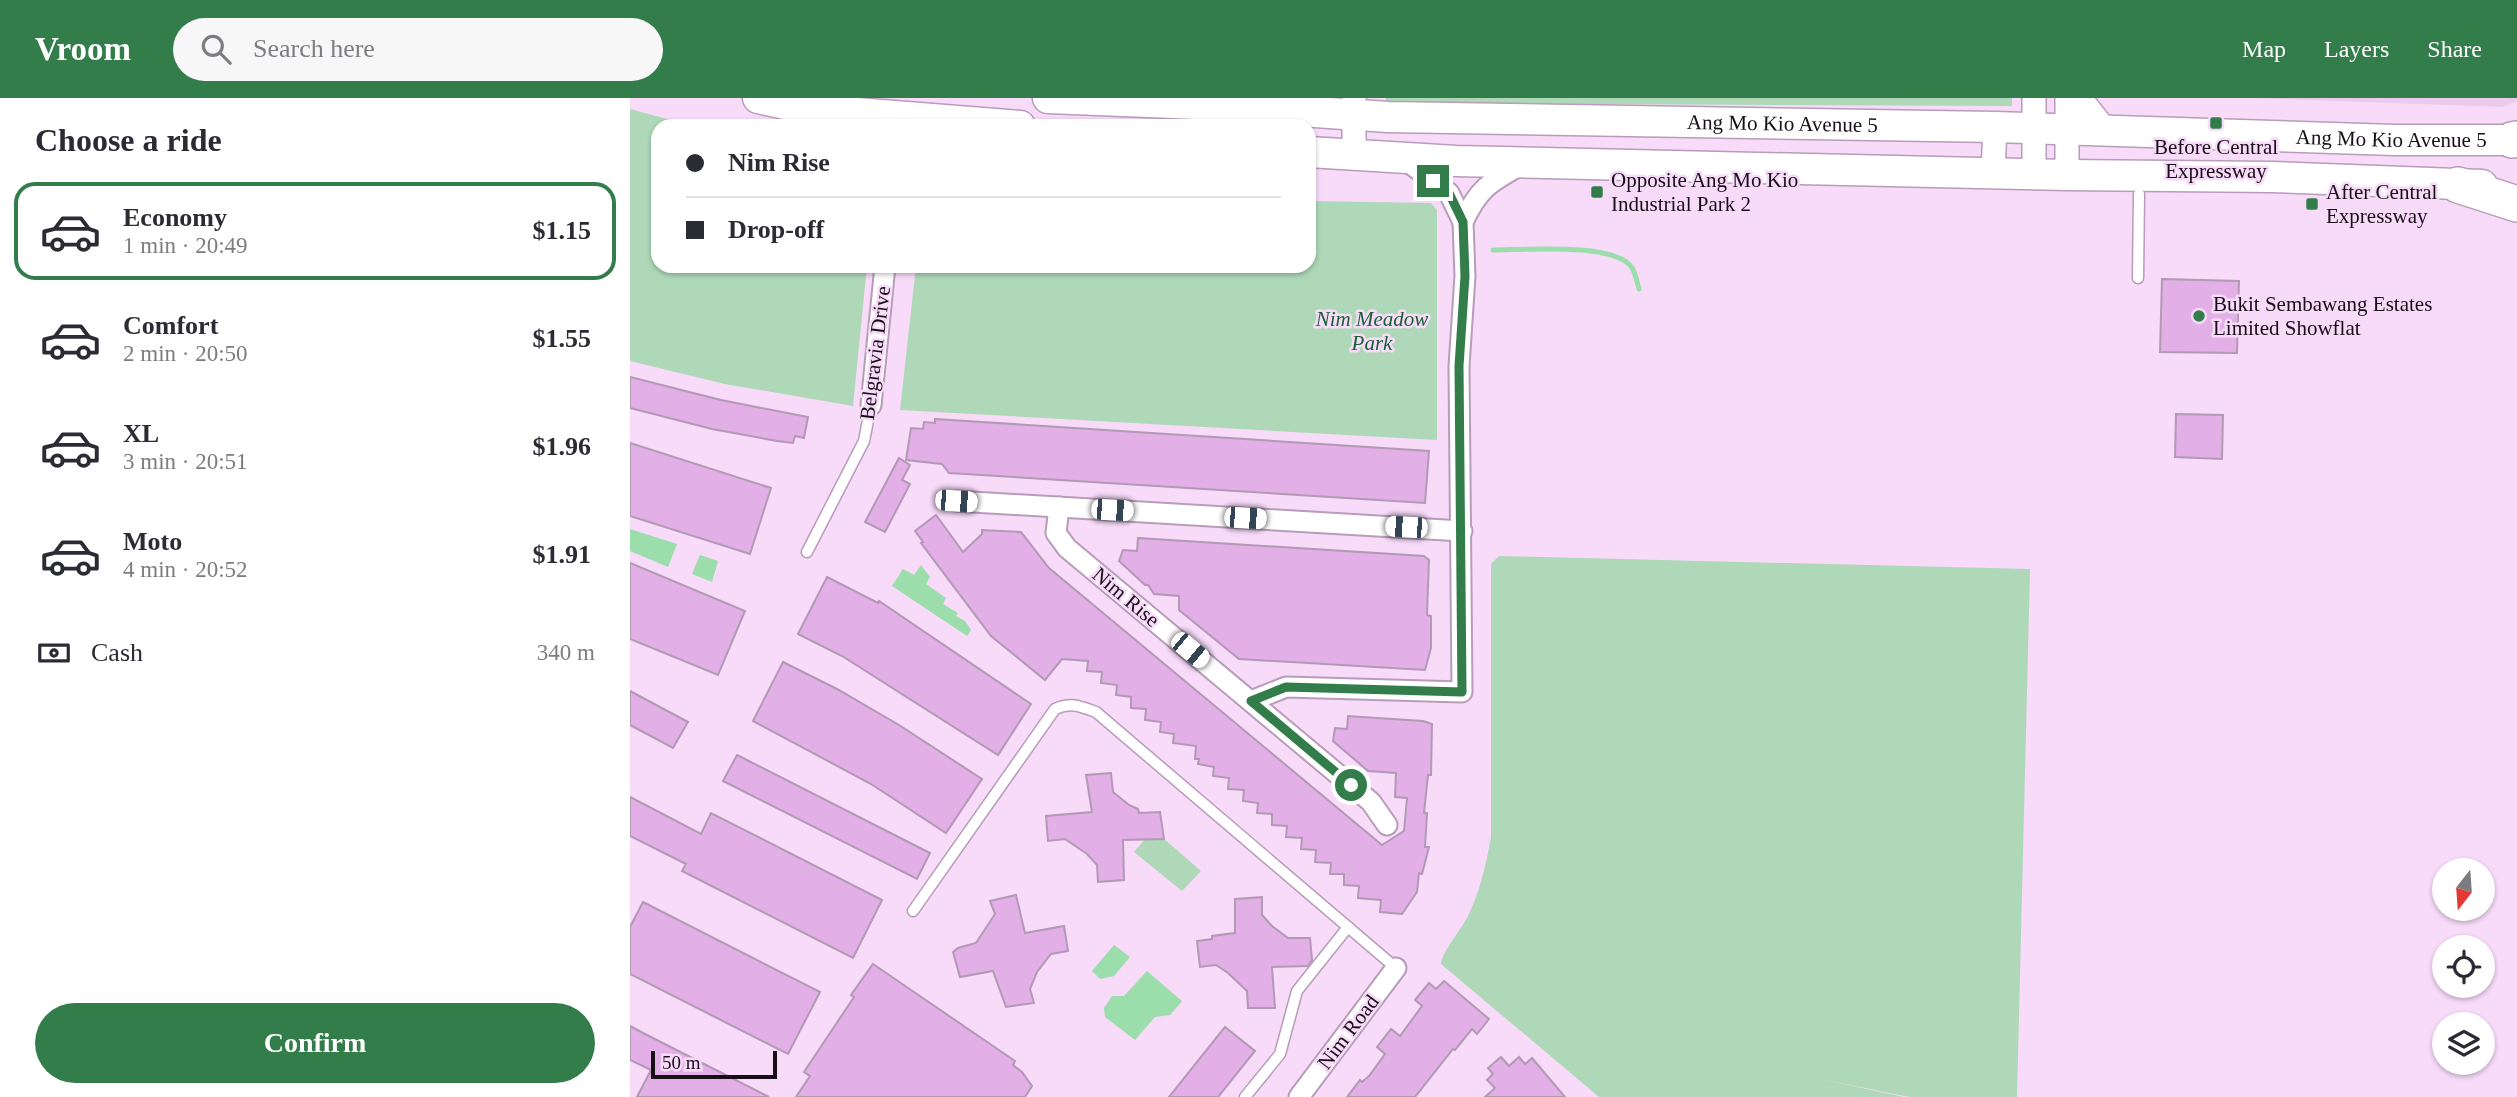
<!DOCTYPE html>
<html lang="en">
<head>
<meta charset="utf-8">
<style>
  :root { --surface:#fff; --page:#f7f7f7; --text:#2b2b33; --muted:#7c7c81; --line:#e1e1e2; --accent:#337d4b }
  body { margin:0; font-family:Georgia,serif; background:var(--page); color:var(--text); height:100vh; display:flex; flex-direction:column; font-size:26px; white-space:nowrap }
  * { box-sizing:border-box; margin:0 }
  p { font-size:23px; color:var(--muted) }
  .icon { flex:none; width:38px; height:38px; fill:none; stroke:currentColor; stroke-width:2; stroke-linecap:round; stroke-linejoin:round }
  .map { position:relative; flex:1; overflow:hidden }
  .sheet { display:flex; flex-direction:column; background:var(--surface); width:630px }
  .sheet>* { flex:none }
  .hud { position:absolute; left:21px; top:21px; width:665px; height:154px; border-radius:21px; box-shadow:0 2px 5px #0004; display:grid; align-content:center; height:154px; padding:0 35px; background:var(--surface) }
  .needle { width:46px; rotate:197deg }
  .controls { position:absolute; left:1802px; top:760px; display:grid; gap:14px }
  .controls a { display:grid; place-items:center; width:63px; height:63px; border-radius:50%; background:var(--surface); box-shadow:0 2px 5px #0004; font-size:35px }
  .scale { position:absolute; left:21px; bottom:18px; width:126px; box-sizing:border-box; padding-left:7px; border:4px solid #170e18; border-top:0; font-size:19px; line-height:24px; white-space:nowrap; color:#170e18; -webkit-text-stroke:5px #f7dbf9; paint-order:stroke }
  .end { position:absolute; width:32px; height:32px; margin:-16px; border:9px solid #337d4b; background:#fff; box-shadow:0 0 0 4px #fff }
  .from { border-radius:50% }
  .car { position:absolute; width:21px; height:42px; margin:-21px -10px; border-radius:9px; box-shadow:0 0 5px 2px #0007; background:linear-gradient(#fff 24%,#345 0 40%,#fff 0 76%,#345 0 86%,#fff 0) }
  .hud b { display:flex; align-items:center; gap:24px; height:66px; font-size:26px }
  .hud b+b { border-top:2px solid var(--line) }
  .hud i { width:18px; height:18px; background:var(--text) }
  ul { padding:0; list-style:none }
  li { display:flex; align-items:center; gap:21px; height:98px; margin:0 14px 10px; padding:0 21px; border:4px solid transparent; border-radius:21px }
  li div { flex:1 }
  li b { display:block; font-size:26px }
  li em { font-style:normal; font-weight:600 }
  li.selected { border-color:var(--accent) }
  li>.icon { width:63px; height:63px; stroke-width:1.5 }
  h2 { padding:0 35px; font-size:32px; line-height:84px }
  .pay { display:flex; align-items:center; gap:18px; height:77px; padding:0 35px; font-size:26px }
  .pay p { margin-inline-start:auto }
  .primary-button { display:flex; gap:14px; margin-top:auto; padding:14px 35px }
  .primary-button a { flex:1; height:80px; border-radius:42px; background:var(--accent); color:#fff; font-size:28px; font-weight:600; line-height:80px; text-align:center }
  header { display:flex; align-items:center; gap:42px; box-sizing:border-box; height:98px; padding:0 35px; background:var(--accent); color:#fff }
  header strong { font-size:33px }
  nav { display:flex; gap:38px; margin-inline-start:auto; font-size:24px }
  .search { width:490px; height:63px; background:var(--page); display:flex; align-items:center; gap:18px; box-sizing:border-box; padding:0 24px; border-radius:38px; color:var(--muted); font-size:26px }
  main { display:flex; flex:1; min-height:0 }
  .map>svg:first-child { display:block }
  .built { fill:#ebcbed }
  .green { fill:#aed8b8 }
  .water { fill:#9cddac }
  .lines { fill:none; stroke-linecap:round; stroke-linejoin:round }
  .stream { stroke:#9cddac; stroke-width:5 }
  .building { fill:#e2afe6; stroke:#b299b4; stroke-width:2 }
  .service-casing { stroke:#b79db9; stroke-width:13 }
  .minor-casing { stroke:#b79db9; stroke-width:23 }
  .tertiary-casing { stroke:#b79db9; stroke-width:26 }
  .primary-casing { stroke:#b79db9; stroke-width:33 }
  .motorway-casing { stroke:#b79db9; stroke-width:38 }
  .service { stroke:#fff; stroke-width:10 }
  .minor { stroke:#fff; stroke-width:19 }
  .tertiary { stroke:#fff; stroke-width:23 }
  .primary { stroke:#fff; stroke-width:30 }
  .motorway { stroke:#fff; stroke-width:35 }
  .route { stroke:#337d4b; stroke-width:9 }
  .poi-dot { fill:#337d4b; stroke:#f7dbf9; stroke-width:2.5 }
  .labels { text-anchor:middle; stroke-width:5; stroke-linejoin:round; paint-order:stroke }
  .street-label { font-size:21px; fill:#170e18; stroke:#f7dbf9 }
  .poi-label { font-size:21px; fill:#170e18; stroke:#f7dbf9; text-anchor:start }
  .park-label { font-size:21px; font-style:italic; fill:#185f33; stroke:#f7dbf9 }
</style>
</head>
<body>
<header>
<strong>Vroom</strong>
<div class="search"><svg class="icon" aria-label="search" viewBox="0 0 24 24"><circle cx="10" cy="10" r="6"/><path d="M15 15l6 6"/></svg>Search here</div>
<nav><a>Map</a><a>Layers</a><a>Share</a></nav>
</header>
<main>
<section class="sheet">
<h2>Choose a ride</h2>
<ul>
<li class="selected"><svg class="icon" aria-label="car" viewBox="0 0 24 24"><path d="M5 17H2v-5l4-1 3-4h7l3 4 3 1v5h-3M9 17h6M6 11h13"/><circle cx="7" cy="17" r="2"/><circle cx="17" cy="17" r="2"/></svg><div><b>Economy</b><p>1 min · 20:49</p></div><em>$1.15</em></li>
<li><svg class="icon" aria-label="car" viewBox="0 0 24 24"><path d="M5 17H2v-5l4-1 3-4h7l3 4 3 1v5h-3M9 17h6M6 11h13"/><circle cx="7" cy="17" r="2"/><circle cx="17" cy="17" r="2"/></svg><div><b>Comfort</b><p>2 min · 20:50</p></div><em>$1.55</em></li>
<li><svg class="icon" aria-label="car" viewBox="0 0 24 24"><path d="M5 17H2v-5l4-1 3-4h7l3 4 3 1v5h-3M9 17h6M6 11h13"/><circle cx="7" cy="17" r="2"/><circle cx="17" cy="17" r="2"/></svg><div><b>XL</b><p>3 min · 20:51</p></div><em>$1.96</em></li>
<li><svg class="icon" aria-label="car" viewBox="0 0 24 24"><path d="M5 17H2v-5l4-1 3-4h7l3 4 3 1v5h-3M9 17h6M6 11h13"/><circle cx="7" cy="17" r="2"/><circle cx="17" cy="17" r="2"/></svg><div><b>Moto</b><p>4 min · 20:52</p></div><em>$1.91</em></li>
</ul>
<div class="pay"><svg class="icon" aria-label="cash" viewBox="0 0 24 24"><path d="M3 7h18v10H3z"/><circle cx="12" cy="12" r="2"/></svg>Cash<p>340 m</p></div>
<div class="primary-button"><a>Confirm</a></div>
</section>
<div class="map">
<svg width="1887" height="999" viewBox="0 0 1887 999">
  <rect width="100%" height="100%" fill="#f7dbf9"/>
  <!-- built -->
  <polygon class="built" points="1624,0 1887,0 1887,3 1873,9"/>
  <!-- green -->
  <g class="green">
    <polygon points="756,0 1382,0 1382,8 756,5"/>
    <polygon points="0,11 63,28 28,28 28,168 237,168 223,308 95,286 0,263"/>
    <polygon points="679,103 801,105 807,112 807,342 270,312 286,168 679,168"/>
    <path d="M 869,458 L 1400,471 L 1387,999 L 1279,999 L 1186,980 L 1274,999 L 969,999 L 811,866 C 813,852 831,832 838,818 C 850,793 856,767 861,739 L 861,466 Z"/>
    <polygon points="515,741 534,741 571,773 552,793 504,754"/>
  </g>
  <!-- water -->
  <g class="water">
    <polygon points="0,431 47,446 38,469 0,453"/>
    <polygon points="70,457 88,463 82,484 62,476"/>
    <polygon points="291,467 300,479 296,486 316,500 313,506 328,515 326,518 335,523 341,532 337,538 262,488 273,471 284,477"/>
    <polygon points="484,847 500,859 484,878 470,881 462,873"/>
    <polygon points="517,873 552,903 540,917 525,919 505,942 475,919 474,910 482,898 494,898"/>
  </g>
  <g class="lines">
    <!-- stream -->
    <path class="stream" d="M 863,152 C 892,152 987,144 1002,170 C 1006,176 1007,185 1009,191"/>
  </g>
  <!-- building -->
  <g class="building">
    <polygon points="1532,181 1609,183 1607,255 1530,254"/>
    <polygon points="0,279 91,302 178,319 174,340 165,338 163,345 147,343 82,331 0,310"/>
    <polygon points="1546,316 1593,317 1592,361 1545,359"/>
    <polygon points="305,321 799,353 795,405 319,375 312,366 276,362 281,330 293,331 294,324 305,325"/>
    <polygon points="0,345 141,390 120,456 0,418"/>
    <polygon points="269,360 280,367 272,382 280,386 255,434 235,424"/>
    <polygon points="306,417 333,454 352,436 352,432 391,434 419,470 752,747 774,733 777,700 765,699 766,675 738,673 703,643 705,630 717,631 718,618 793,623 802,626 801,677 798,677 794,715 797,715 795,749 799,749 792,776 789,775 787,794 772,816 750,814 751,802 728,800 729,788 714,787 714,776 700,776 701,765 685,764 686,752 671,751 672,740 656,739 657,728 642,727 642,716 627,715 628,705 613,703 614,692 598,691 599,680 583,678 584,669 568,666 569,661 565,661 566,648 543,645 544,636 530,634 531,624 515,622 516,611 501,610 501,599 486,597 487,587 471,585 472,574 457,573 458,563 432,561 415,582 361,538 291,445 293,444 285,433"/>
    <polygon points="508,440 794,458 799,462 797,517 801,518 801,550 795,572 609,561 549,512 549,498 524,496 518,487 515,487 489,463 493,452 507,453"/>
    <polygon points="0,465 115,513 88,577 0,541"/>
    <polygon points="197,479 248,505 249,503 401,606 368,657 212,558 168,536"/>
    <polygon points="153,564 207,591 269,627 352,681 316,735 241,686 123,623"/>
    <polygon points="0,593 58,624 43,650 0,627"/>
    <polygon points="107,657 300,755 287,781 93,683"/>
    <polygon points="481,675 483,694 499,707 508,711 509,715 530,714 534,741 493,742 494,782 468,784 467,767 457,756 435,741 418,743 416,718 462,714 456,677"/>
    <polygon points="0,699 71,736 81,715 252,802 223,860 52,773 56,766 0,738"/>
    <polygon points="386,797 395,835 434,828 438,853 421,856 407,874 400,891 404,905 376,909 363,873 330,879 323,854 328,850 346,845 365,816 360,803"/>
    <polygon points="632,799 632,817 642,828 658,840 680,840 682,862 678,868 642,869 645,910 618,910 617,893 598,875 586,867 570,869 567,843 582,841 582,838 605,835 605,801"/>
    <polygon points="13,804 190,894 158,956 0,876 0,829"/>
    <polygon points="243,866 385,963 383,967 392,974 402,988 395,999 166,999 180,978 174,974 224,899 221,897"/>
    <polygon points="814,883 859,921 847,936 842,931 825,952 823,951 785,999 717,999 730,982 732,984 739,978 755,956 747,949 761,931 770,938 792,908 785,902 799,885 806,891"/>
    <polygon points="0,928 15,936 139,999 7,999 21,972 0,962"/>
    <polygon points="595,929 625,953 588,999 539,999"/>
    <polygon points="871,959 879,968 889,959 895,966 902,960 935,999 855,999 865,990 857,982 863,976 858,970"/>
  </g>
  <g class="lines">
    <!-- service casing -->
    <g class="service-casing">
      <g id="service">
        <polyline points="566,28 567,8"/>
        <polyline points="1508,180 1509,96"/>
        <polyline points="177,454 234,343 241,307"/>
        <path d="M 283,813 L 425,611 C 441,604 450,608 466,614 L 766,870"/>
        <polyline points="615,999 650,956 667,893 718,829"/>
      </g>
    </g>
    <!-- minor casing -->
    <g class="minor-casing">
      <g id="minor">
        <path d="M 774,61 L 819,95 L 833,124 C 849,90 859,85 891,67"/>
        <polyline points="241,307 255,168"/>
        <polyline points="326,403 832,433"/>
        <polyline points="429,409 426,435 437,450 741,704 757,727"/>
        <polyline points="621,603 656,589 832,594 829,268 835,178 833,124"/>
        <polyline points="669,999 766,870"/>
      </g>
    </g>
    <!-- tertiary casing -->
    <g class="tertiary-casing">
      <g id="tertiary">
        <polyline points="724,0 724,58"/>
        <polyline points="1450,0 1477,34"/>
        <polyline points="1363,74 1365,29"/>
        <polyline points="1404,75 1404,0"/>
        <polyline points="1437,77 1437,0"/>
      </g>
    </g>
    <!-- primary casing -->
    <g class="primary-casing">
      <g id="primary">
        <polyline points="128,0 177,11 390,28"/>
        <path id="s1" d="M 418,0 L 567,6 L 758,19 L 1365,29 L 1765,42 L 1887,42"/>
        <polyline points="679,54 826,63 1437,77 1642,79 1852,87"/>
      </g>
    </g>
    <!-- motorway casing -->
    <g class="motorway-casing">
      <g id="motorway">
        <polyline points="1882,42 1887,41"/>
        <polyline points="1828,87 1887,106"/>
      </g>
    </g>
    <!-- service -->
    <use href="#service" class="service"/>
    <!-- minor -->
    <use href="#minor" class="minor"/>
    <!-- tertiary -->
    <use href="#tertiary" class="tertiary"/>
    <!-- primary -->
    <use href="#primary" class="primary"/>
    <!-- motorway -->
    <use href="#motorway" class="motorway"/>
  </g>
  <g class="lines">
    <!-- route -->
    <polyline class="route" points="721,687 621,603 656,589 832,594 829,268 835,178 833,124 819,95 803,83"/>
  </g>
  <!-- markers -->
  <g class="poi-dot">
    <rect x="1579" y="18" width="14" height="14" rx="3.5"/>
    <rect x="960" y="87" width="14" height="14" rx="3.5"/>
    <rect x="1675" y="99" width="14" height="14" rx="3.5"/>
    <circle cx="1569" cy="218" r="7"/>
  </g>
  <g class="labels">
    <!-- street labels -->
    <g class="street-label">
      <text dy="7" stroke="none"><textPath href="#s1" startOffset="735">Ang Mo Kio Avenue 5</textPath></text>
      <text dy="7" stroke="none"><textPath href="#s1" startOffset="1344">Ang Mo Kio Avenue 5</textPath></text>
      <text transform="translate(245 255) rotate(-83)" y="7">Belgravia Drive</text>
      <text transform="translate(496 499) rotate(40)" y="7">Nim Rise</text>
      <text transform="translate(718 934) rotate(-53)" y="7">Nim Road</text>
    </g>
    <!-- poi labels -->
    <g class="poi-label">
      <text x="1586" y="56" text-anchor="middle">Before Central<tspan x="1586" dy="24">Expressway</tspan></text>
      <text x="981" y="89">Opposite Ang Mo Kio<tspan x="981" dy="24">Industrial Park 2</tspan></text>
      <text x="1696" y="101">After Central<tspan x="1696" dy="24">Expressway</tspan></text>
      <text x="1583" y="213">Bukit Sembawang Estates<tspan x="1583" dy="24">Limited Showflat</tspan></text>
    </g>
    <!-- park labels -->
    <g class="park-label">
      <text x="742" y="228">Nim Meadow<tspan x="742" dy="24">Park</tspan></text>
    </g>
  </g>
</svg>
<div class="controls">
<a><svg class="needle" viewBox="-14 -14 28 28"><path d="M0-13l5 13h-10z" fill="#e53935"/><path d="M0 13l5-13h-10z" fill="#7c7c81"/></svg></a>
<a><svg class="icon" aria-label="locate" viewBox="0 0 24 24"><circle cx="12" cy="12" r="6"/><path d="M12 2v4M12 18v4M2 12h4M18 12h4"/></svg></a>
<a><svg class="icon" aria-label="layers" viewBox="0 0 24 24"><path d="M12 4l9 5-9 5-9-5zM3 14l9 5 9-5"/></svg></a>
</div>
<div class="scale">50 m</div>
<i class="end from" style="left:721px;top:687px"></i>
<i class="end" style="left:803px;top:83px"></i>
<i class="car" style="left:326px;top:403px;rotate:94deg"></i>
<i class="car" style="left:482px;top:412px;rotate:93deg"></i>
<i class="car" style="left:615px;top:420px;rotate:93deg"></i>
<i class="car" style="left:776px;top:429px;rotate:273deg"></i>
<i class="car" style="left:560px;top:552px;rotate:130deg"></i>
<div class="hud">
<b><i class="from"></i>Nim Rise</b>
<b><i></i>Drop-off</b>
</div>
</div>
</main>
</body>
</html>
